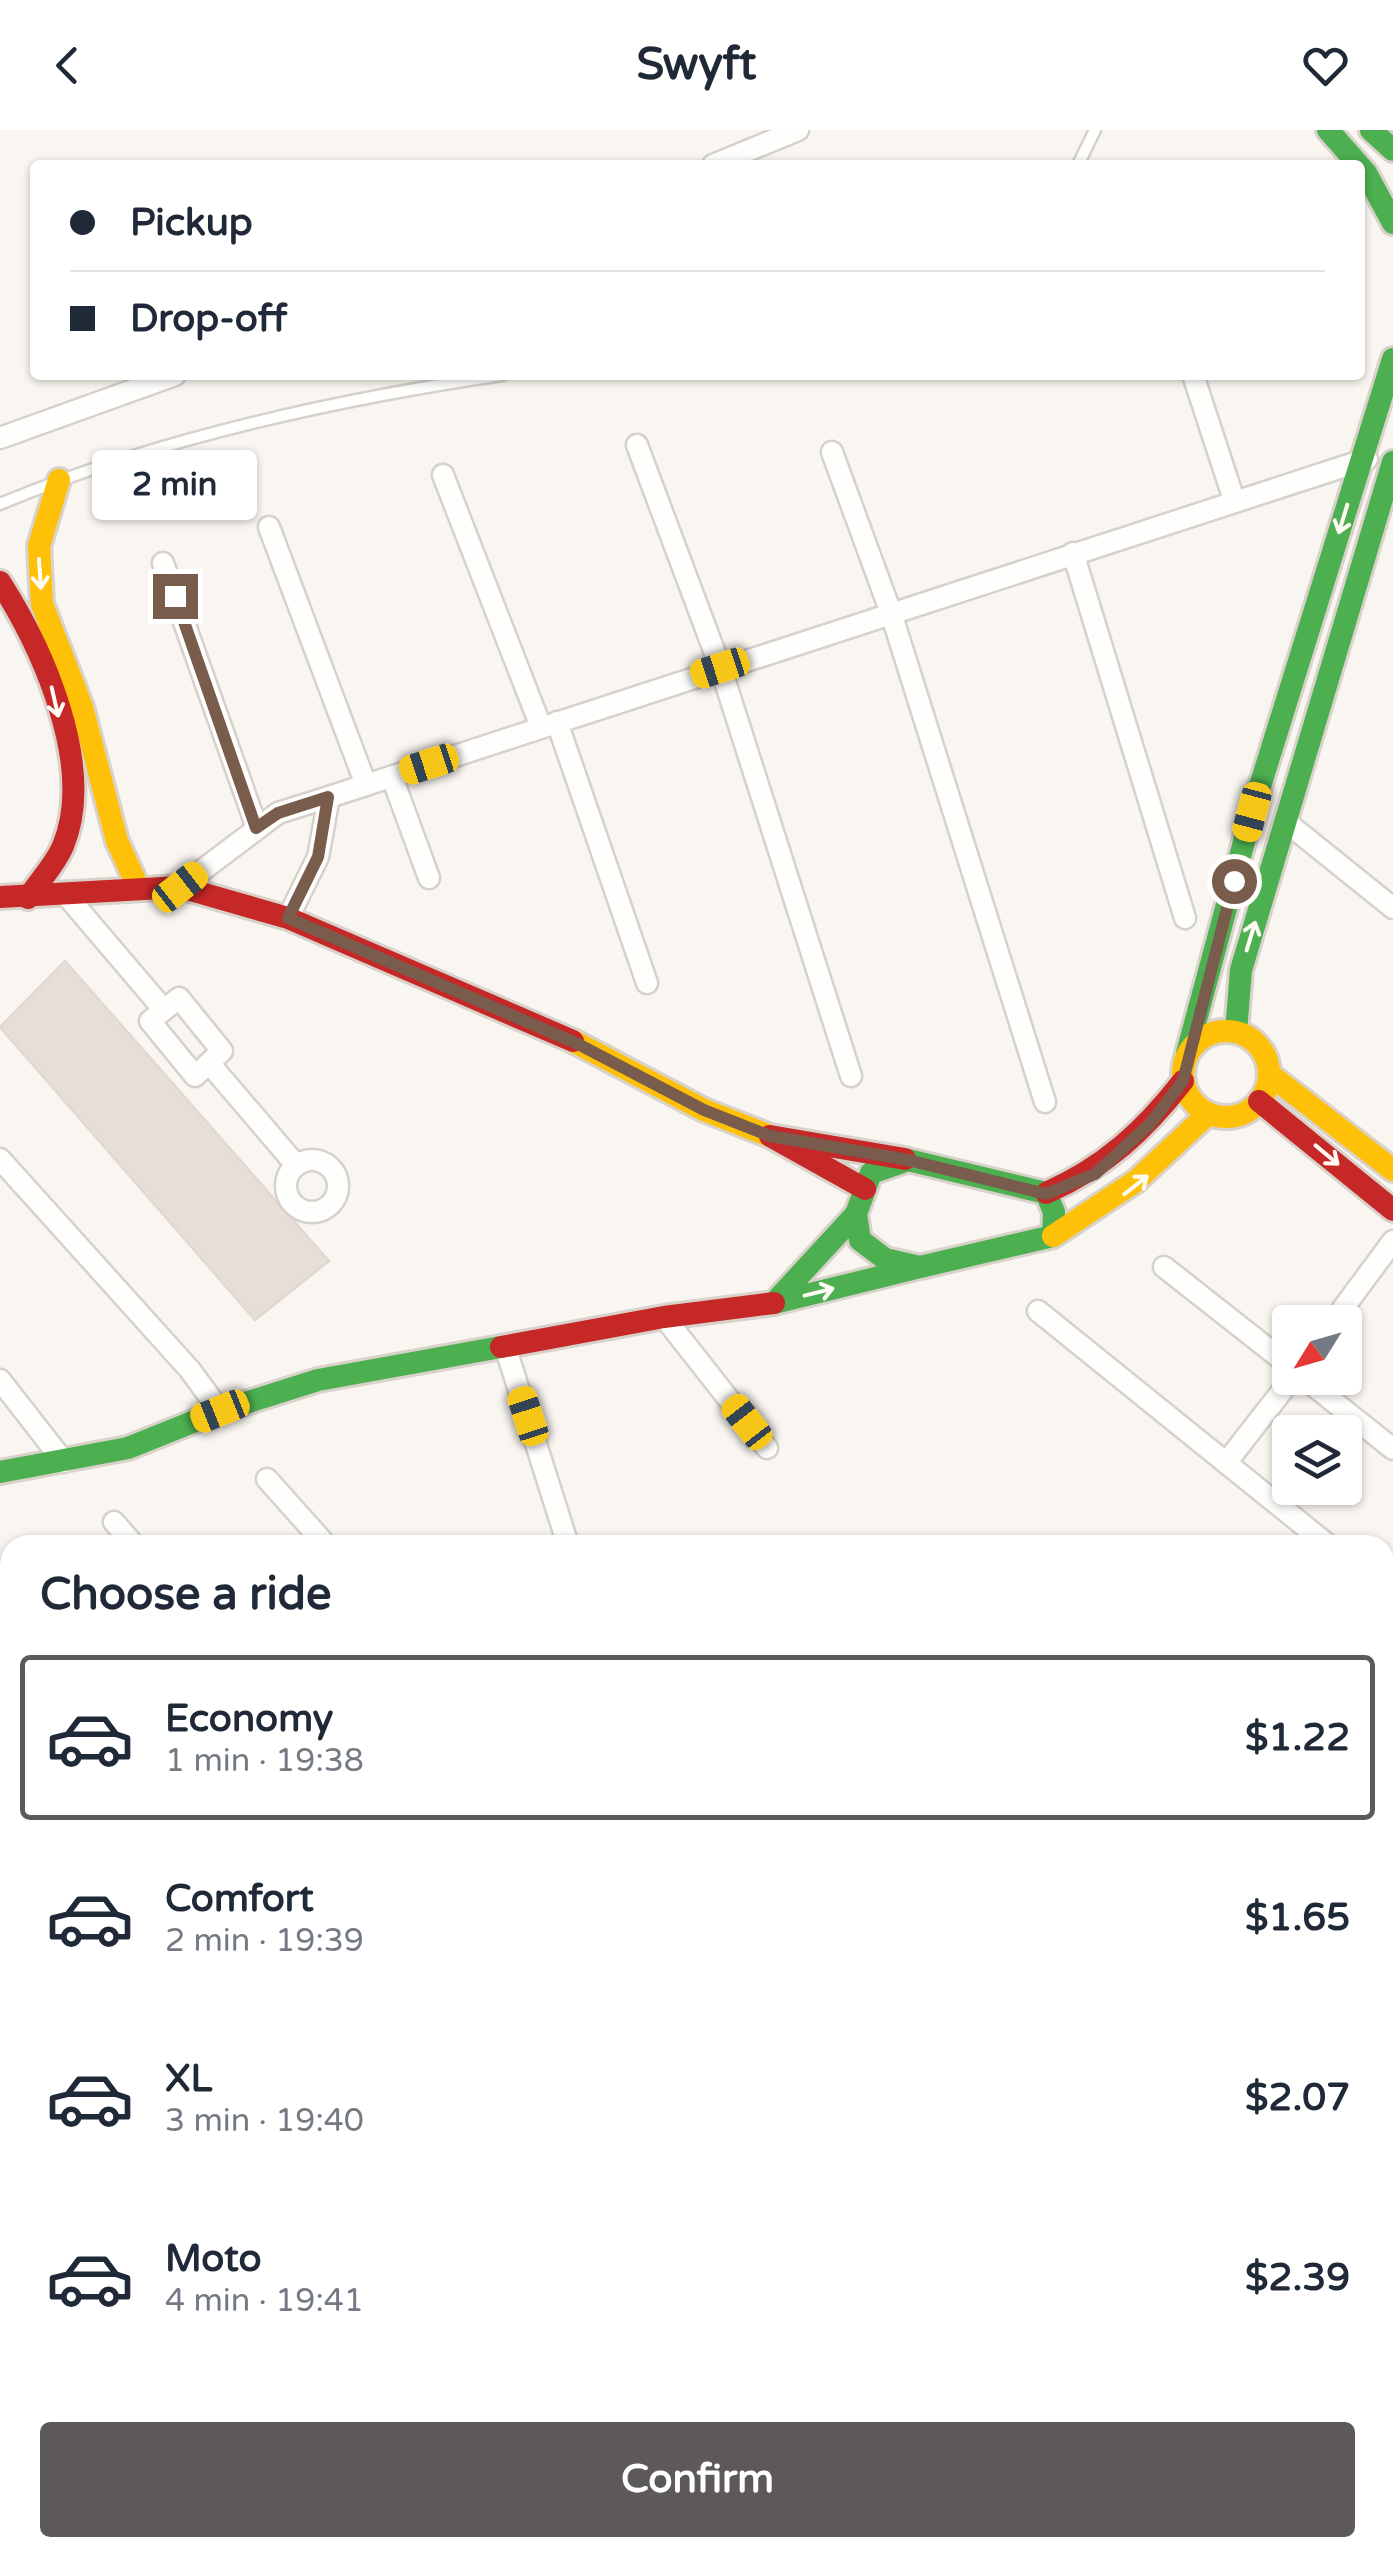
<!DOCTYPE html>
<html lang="en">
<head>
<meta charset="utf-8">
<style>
  :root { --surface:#fff; --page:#f2f2f3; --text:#1f2937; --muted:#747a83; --line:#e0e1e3; --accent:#5c585b }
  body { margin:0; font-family:"Varela Round",sans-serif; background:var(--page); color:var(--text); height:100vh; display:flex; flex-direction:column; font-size:38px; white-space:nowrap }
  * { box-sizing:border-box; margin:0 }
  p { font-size:32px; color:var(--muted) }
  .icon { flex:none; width:55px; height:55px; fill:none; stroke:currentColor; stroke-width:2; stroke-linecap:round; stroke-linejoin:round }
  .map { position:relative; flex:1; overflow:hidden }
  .drawer { position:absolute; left:0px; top:1405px; width:1395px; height:1022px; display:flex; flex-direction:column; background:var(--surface); border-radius:30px 30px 0 0; box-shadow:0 2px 8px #0004 }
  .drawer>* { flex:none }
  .guide { position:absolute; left:30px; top:30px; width:1335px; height:220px; border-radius:10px; box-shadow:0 2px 8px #0004; display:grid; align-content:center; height:220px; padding:0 40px; background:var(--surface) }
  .needle { width:65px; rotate:233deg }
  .buttons { position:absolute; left:1272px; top:1175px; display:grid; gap:20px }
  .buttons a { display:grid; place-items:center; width:90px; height:90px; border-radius:10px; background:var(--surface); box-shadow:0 2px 8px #0004; font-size:50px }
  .end { position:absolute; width:45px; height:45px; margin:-22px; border:12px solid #7a5c4d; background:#fff; box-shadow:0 0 0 5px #fff }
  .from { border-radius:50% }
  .bubble { position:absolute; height:70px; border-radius:10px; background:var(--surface); box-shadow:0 2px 8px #0004; font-size:32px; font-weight:700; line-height:70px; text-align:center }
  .car { position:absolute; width:30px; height:60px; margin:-30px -15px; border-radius:12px; box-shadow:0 0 8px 2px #0007; background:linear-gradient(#f5c518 24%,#345 0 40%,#f5c518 0 76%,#345 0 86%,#f5c518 0) }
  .guide b { display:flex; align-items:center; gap:35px; height:95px; font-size:38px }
  .guide b+b { border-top:2px solid var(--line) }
  .guide i { width:25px; height:25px; background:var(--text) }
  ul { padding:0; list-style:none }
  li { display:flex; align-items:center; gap:30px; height:165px; margin:0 20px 15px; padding:0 20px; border:5px solid transparent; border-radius:10px }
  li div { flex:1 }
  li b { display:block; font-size:38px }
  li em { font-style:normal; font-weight:700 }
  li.current { border-color:var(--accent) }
  li>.icon { width:90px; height:90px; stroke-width:1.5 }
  h2 { padding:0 40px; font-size:45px; line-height:120px }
  .action { display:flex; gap:20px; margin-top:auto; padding:20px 40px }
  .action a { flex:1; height:115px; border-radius:10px; background:var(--accent); color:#fff; font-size:40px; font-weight:700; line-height:115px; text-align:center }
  header { display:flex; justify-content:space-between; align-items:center; height:130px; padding:0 40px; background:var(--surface); font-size:45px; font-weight:700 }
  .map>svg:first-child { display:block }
  .green { fill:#e7f0db }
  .building { fill:#e6ded7; stroke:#e2d8d2; stroke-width:2.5 }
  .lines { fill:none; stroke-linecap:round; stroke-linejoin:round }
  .lane-casing { stroke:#d7d1cb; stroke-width:15 }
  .street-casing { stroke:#d7d1cb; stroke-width:25 }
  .fast-casing { stroke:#d9d2cb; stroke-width:28 }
  .slow-casing { stroke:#d9d2cb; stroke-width:28 }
  .jam-casing { stroke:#d9d2cb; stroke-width:28 }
  .lane { stroke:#fefefd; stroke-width:10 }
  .street { stroke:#fefefd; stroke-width:20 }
  .fast { stroke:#4caf50; stroke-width:22 }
  .slow { stroke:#ffc107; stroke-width:22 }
  .jam { stroke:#c62828; stroke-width:22 }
  .oneway { stroke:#fffaf3 }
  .route { stroke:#7a5c4d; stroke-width:12 }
</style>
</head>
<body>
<header><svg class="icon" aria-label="back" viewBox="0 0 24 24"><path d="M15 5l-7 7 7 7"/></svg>Swyft<svg class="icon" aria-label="heart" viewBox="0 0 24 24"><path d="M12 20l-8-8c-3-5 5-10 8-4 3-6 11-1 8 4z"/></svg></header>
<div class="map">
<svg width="1393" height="2426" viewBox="0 0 1393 2426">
  <rect width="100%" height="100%" fill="#f9f5f0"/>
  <!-- green -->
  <g class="green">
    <polygon points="1393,2218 1393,2367 1385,2376 1385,2224"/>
    <polygon points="1225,2418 1347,2418 1339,2426 1223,2426"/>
  </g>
  <!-- building -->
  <polygon class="building" points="65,831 329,1131 255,1190 0,897"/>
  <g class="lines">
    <!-- lane casing -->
    <g class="lane-casing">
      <g id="lane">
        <polyline points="1078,35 1095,0"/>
        <path d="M 0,374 C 158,308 333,270 502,245"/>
        <polyline points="1385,1987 1393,1981"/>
        <polyline points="361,2418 368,2426"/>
        <polyline points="407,2418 414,2426"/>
        <polyline points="661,2426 671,2418"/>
      </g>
    </g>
    <!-- street casing -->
    <g class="street-casing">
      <g id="street">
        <polyline points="713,35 798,0"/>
        <polyline points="1193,245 1234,370"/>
        <polyline points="0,308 175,245"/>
        <polyline points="637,315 721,539 851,946"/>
        <polyline points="832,322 891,483 1045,972"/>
        <polyline points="443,345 541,597"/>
        <polyline points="269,397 366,655"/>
        <polyline points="1073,423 1185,788"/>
        <polyline points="163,433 257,698"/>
        <polyline points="557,592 647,853"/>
        <polyline points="392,647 429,748"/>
        <polyline points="329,667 1367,329"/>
        <polyline points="1286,692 1393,778"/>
        <polyline points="180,757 278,683 329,667 318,727 288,788"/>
        <polyline points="67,766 164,880"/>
        <polygon points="179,868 222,921 195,946 150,891"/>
        <polyline points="209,933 296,1035"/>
        <polyline points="0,1029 190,1240 220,1281"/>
        <circle cx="312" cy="1056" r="26"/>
        <polyline points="1164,1137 1290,1236"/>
        <polyline points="1038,1181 1328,1415"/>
        <polyline points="664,1187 767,1318"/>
        <polyline points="1333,1192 1393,1111"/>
        <polyline points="505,1216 568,1415"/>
        <polyline points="1304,1248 1393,1319"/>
        <polyline points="0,1250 64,1332"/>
        <polyline points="1226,1333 1292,1248"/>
        <polyline points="267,1349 326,1415"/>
        <polyline points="114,1392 134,1415"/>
        <polyline points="1385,1461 1393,1467"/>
        <polyline points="0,1677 10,1689"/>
        <polyline points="0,1948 10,1959"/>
        <polyline points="0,2123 10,2135"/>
        <polyline points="1385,2383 1393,2374"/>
        <polyline points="256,2418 264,2426"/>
        <polyline points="1346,2426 1354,2418"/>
      </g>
    </g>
    <!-- fast casing -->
    <g class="fast-casing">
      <g id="fast">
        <polyline points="1328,0 1366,43 1393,93"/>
        <polyline points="1371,0 1393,20"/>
        <polyline points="1236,902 1241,840 1393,332"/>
        <polyline points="1187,923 1252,682 1393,229"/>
        <polygon points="908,1030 1046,1063 1054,1082 1053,1106 920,1137 885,1129 860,1110 856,1084 871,1043"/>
        <polyline points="856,1084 774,1173 916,1138"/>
        <polyline points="0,1342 128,1318 220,1281 318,1250 501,1217"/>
        <polyline points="1385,2034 1393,2026"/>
        <polyline points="1385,2131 1393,2124"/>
        <polyline points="1121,2418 1140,2426"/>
        <polyline points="1200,2418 1200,2426"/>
        <polyline points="1043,2426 1053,2418"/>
      </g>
    </g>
    <!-- slow casing -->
    <g class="slow-casing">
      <g id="slow">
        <polyline points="59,350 39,416 42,474 82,577 117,711 138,757"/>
        <circle cx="1226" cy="944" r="43"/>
        <polyline points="573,911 704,980 770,1006"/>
        <polyline points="1269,944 1393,1040"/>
        <polyline points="1053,1106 1136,1051 1208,984"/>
        <polyline points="919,2426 933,2418"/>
      </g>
    </g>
    <!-- jam casing -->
    <g class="jam-casing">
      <g id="jam">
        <path d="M 0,452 C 43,519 96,637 63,716 C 55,735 39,751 28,768"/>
        <polyline points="0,767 180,757 288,788 573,911"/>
        <polyline points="1259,971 1393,1080"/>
        <polyline points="865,1059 770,1006 905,1029"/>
        <path d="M 1046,1063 C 1105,1037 1144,1001 1183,951"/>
        <polyline points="501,1217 664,1187 774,1173"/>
        <polyline points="1385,2184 1393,2178"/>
      </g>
    </g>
    <!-- lane -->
    <use href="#lane" class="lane"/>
    <!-- street -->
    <use href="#street" class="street"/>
    <!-- fast -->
    <use href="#fast" class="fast"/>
    <!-- slow -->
    <use href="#slow" class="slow"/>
    <!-- jam -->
    <use href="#jam" class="jam"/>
  </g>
  <!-- one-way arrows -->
  <defs><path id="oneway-shaft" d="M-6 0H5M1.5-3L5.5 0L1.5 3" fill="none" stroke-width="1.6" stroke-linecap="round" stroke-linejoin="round" transform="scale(2.5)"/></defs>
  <g class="oneway">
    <use href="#oneway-shaft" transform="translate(1343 389) rotate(107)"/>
    <use href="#oneway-shaft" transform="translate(40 444) rotate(86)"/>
    <use href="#oneway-shaft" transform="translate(55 572) rotate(77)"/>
    <use href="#oneway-shaft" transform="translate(1251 806) rotate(-73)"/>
    <use href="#oneway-shaft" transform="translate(1327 1025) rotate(40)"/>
    <use href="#oneway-shaft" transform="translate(1136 1055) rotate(-38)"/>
    <use href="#oneway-shaft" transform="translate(819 1162) rotate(-14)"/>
  </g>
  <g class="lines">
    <!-- route -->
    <polyline class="route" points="175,466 256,698 278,683 328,667 318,727 288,788 578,914 704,980 770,1006 908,1030 1046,1064 1095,1044 1150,994 1183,951 1234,751"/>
  </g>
</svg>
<div class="buttons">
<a><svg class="needle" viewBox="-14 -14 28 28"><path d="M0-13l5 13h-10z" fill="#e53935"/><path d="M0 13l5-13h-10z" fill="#747a83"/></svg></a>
<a><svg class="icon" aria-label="layers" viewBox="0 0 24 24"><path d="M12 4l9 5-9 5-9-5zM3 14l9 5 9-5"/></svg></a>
</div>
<i class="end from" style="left:1234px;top:751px"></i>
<i class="end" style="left:175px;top:466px"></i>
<div class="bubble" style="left:92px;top:320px;width:165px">2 min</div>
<i class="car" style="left:720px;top:538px;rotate:252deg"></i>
<i class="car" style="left:429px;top:634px;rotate:252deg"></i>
<i class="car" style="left:1252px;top:682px;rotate:195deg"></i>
<i class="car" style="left:180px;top:757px;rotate:52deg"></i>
<i class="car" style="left:220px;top:1281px;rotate:248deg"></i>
<i class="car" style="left:528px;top:1286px;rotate:342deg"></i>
<i class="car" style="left:747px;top:1292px;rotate:322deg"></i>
<div class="guide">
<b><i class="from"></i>Pickup</b>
<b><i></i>Drop-off</b>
</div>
<section class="drawer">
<h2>Choose a ride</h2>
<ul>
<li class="current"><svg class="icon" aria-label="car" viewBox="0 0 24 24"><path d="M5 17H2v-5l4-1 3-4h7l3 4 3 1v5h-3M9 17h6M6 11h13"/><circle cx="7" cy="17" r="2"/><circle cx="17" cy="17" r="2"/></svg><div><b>Economy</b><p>1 min · 19:38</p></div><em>$1.22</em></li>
<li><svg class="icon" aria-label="car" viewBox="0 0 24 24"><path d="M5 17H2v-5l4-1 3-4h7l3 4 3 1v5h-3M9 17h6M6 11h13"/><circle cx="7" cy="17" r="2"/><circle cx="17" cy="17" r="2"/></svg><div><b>Comfort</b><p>2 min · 19:39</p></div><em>$1.65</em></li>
<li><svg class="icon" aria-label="car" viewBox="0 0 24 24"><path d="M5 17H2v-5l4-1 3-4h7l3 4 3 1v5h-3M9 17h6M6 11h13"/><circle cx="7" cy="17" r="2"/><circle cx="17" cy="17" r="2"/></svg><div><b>XL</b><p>3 min · 19:40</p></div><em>$2.07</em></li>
<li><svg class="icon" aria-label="car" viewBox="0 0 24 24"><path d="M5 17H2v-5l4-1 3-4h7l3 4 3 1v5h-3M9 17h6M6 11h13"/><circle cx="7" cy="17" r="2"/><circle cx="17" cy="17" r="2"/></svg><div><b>Moto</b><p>4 min · 19:41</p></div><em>$2.39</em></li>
</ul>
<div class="action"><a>Confirm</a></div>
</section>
</div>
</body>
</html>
